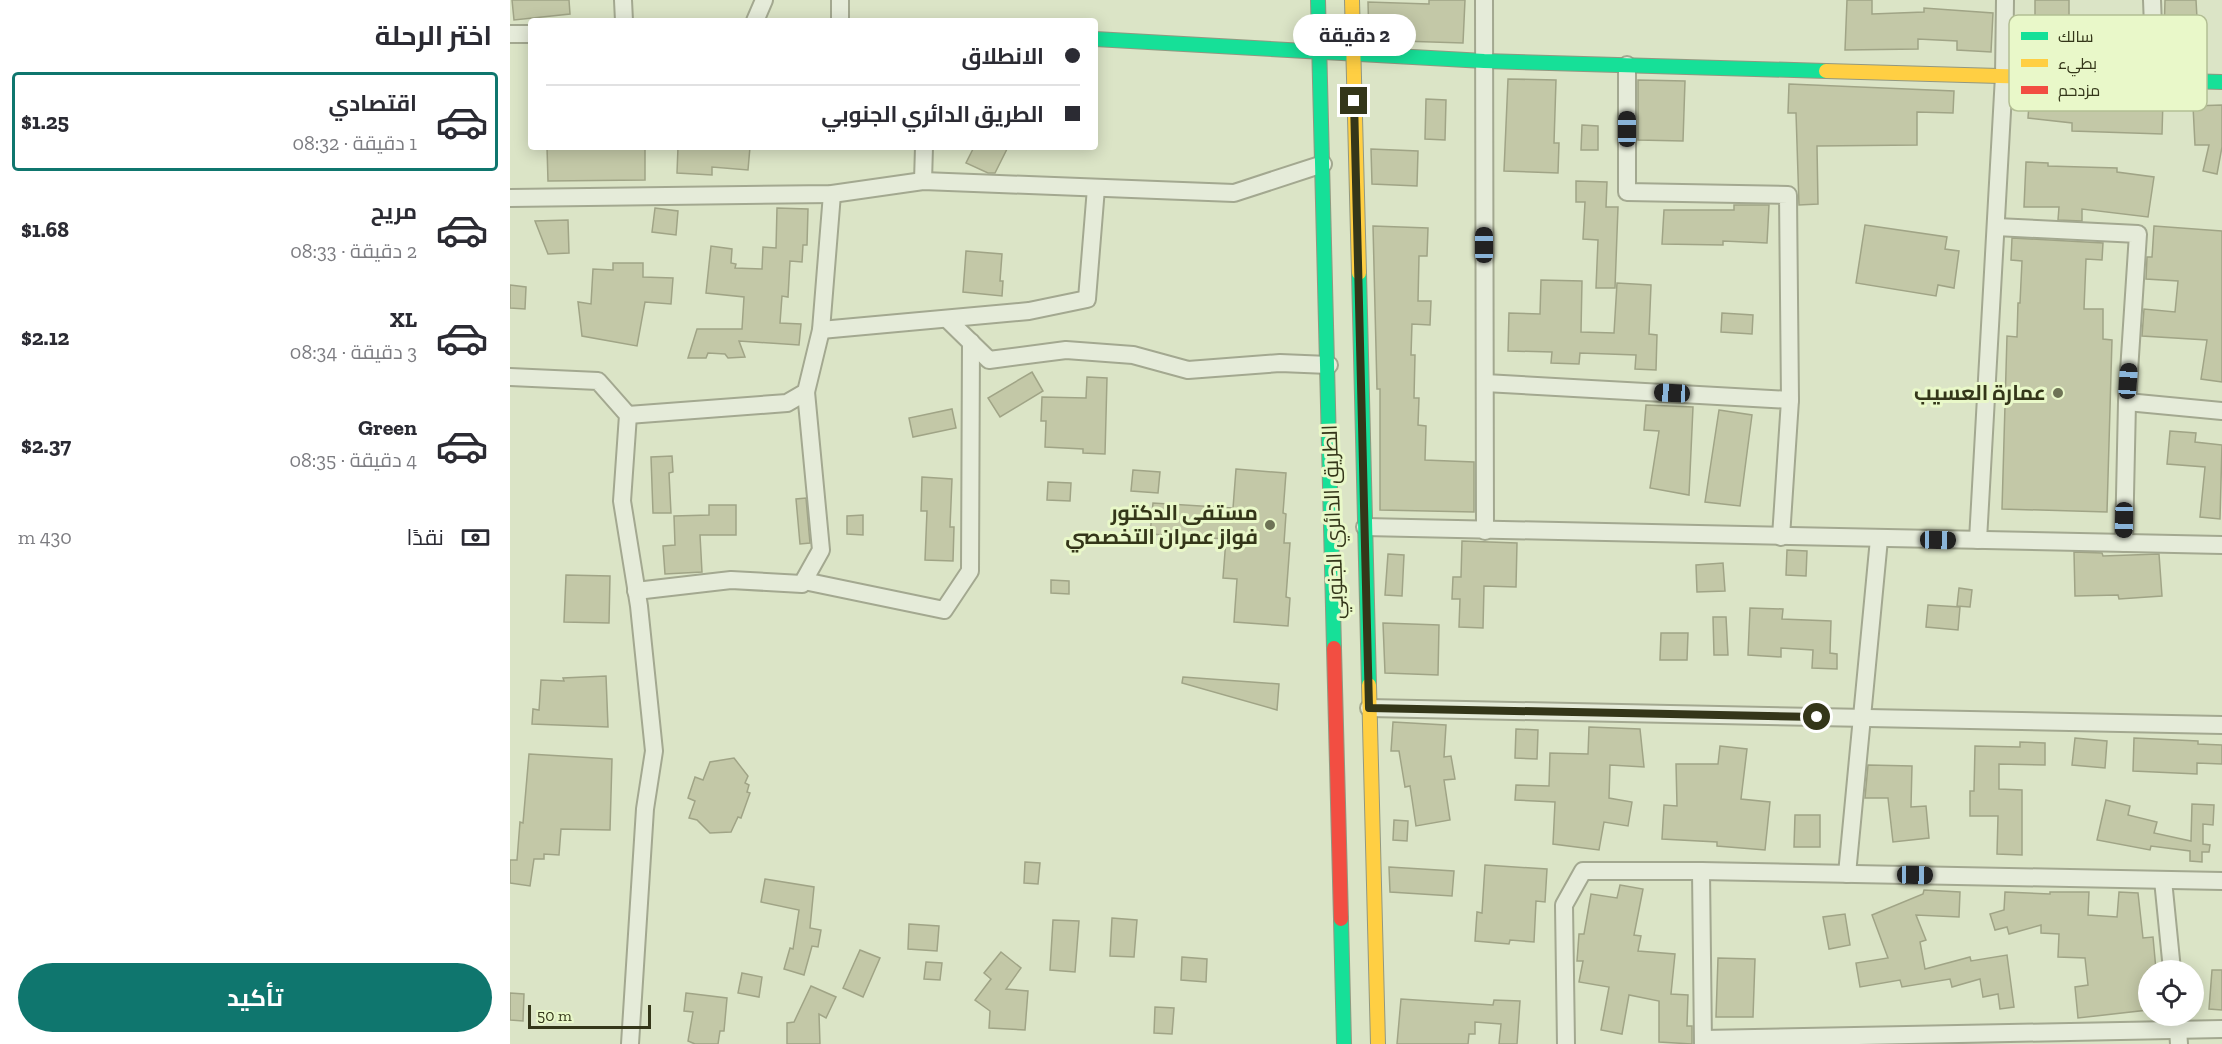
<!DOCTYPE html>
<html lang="ar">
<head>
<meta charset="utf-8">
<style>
  :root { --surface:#fff; --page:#f7f7f7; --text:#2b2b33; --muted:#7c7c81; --line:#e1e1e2; --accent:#0f766e }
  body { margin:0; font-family:"Zilla Slab",Cairo,serif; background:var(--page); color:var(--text); direction:rtl; height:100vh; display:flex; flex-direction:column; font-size:22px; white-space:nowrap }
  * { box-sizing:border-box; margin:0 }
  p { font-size:20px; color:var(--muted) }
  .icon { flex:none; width:33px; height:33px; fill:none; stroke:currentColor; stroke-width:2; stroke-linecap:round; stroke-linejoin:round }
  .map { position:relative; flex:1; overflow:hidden; direction:ltr }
  .sheet { display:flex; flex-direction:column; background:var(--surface); width:510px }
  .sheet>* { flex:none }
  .hud { position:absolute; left:18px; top:18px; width:570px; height:132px; border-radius:6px; box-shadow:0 3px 15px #0003; direction:rtl; display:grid; align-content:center; height:132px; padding:0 18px; background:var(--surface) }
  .fabs { position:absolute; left:1628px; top:960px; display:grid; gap:12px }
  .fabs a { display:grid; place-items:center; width:66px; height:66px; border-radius:50%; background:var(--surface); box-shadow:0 3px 15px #0003; font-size:30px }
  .scale { position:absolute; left:18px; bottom:15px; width:123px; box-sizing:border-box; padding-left:6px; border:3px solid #343619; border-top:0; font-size:16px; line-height:21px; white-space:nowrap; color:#343619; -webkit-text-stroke:4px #e9f8c9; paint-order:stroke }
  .end { position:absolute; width:27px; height:27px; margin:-14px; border:8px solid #343619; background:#fff; box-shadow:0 0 0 3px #fff }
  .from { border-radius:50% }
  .bubble { position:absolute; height:42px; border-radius:21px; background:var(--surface); box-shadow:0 3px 15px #0003; font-size:20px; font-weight:700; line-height:42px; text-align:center; direction:rtl }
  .car { position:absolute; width:18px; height:36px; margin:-18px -9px; border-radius:8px; box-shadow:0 0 4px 2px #0007; background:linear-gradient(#222 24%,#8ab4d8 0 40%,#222 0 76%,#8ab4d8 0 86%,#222 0) }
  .hud b { display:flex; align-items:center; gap:21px; height:57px; font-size:22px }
  .hud b+b { border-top:2px solid var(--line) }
  .hud i { width:15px; height:15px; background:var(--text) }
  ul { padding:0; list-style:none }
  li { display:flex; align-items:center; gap:18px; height:99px; margin:0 12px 9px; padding:0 6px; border:3px solid transparent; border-radius:6px }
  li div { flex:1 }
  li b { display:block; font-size:22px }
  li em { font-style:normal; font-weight:700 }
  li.on { border-color:var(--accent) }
  li>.icon { width:54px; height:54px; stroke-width:1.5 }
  h2 { padding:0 18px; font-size:27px; line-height:72px }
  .pay { display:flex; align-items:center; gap:15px; height:66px; padding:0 18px; font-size:22px }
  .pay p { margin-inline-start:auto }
  .button { display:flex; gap:12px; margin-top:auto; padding:12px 18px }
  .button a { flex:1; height:69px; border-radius:36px; background:var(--accent); color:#fff; font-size:24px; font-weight:700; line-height:69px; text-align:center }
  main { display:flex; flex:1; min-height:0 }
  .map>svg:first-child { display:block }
  .building { fill:#c3c8a7; stroke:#a0a486; stroke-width:1.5 }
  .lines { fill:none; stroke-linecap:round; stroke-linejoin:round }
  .street-casing { stroke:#a3a890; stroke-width:20 }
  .fast-casing { stroke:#929880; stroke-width:16 }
  .slow-casing { stroke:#929880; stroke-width:16 }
  .jam-casing { stroke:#929880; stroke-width:16 }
  .street { stroke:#e5ebd9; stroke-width:16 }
  .fast { stroke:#16e098; stroke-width:14 }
  .slow { stroke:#ffcf43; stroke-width:14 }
  .jam { stroke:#f24e42; stroke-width:14 }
  .route { stroke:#343619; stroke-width:8 }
  .poi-dot { fill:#6e7356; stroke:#e9f8c9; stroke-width:2 }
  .labels { text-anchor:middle; stroke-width:6; stroke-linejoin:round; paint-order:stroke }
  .poi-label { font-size:21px; font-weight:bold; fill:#343619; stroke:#e9f8c9; text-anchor:end }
  .street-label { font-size:21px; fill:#343619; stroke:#e9f8c9 }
  .key { fill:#e9f8c9; stroke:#b3be94; stroke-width:1.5 }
  .key-label { font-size:16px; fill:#343619 }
</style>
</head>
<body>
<main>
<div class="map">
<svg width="1712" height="1044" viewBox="0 0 1712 1044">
  <rect width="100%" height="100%" fill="#dbe4c6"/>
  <!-- building -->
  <g class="building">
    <polygon points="2,0 59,0 60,14 4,20"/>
    <polygon points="919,0 955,0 953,43 859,40 858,2 919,4"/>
    <polygon points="1337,0 1362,0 1362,14 1414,12 1414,8 1483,13 1481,52 1447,50 1447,41 1408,39 1408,49 1335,50"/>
    <rect x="1525" y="0" width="34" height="32"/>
    <polygon points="1655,0 1686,0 1688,36 1654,36"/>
    <polygon points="998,79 1046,80 1044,143 1049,143 1048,173 994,171"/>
    <polygon points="1128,80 1175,81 1173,141 1128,140"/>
    <polygon points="1279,84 1444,91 1443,113 1407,112 1407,145 1307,146 1308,204 1289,205 1286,113 1278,113"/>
    <polygon points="1520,91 1549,93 1548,106 1621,109 1621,98 1653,99 1652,134 1562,131 1562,123 1518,118"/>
    <polygon points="916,99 936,100 935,140 915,139"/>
    <polygon points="1712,105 1712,147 1707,174 1693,171 1699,145 1685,145 1683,106"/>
    <polygon points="1072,125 1088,126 1088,150 1071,150"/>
    <polygon points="37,147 135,147 135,180 38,181"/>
    <polygon points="168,147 240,147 238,170 202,167 202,175 167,173"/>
    <polygon points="464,147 498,147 485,173 478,173 456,163"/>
    <polygon points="861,149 908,151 907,186 862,184"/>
    <polygon points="1516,162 1538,163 1538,166 1607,168 1607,172 1644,177 1638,217 1572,209 1572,221 1548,220 1549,207 1514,207"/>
    <polygon points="1066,181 1097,182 1096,207 1108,207 1105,288 1086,288 1088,240 1073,239 1075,202 1066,202"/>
    <polygon points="1224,205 1259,205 1257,243 1213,241 1213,245 1152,244 1154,210 1224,210"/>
    <polygon points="145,208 168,211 166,235 142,232"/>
    <polygon points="267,208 298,209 297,245 293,245 292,262 280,261 278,297 272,296 270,323 291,324 289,345 229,341 235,357 218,358 215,354 198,353 196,358 178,358 187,329 232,329 234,297 196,293 201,246 222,249 221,263 226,264 225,268 252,269 253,247 266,248"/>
    <polygon points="58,220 59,253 38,254 25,221"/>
    <polygon points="1355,225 1437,237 1435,249 1449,251 1444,288 1428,285 1426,296 1346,283"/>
    <polygon points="863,226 918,228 917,256 909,256 908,301 921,301 920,325 902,324 901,355 905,355 904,398 909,398 908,425 916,426 915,460 964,462 964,512 870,510 870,389 867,389"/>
    <polygon points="1644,226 1712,231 1712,382 1691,379 1697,340 1632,336 1634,309 1665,312 1668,281 1636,279 1637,257 1642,257"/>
    <polygon points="1502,238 1593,243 1592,260 1576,259 1574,309 1593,309 1593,339 1602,340 1597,512 1492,509 1497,336 1507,337 1508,303 1510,303 1512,261 1501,260"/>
    <polygon points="456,251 492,254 490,281 493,281 492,296 453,292"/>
    <polygon points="103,263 133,263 133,277 163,278 161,304 135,302 127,346 72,336 68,302 81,304 83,269 103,270"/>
    <polygon points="1031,280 1072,281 1071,332 1104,333 1107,283 1141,285 1139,334 1147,335 1146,370 1125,369 1126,355 1070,353 1069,364 1041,363 1042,352 998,351 999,313 1030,314"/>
    <polygon points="0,285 16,287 15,309 0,308"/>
    <polygon points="1212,313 1243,315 1242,334 1211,332"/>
    <polygon points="522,372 533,391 490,417 478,398"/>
    <polygon points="577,377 597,378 595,454 573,453 573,449 535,447 536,421 531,421 532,397 576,398"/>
    <polygon points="1136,405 1183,407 1179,495 1140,488 1149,431 1134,430"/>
    <polygon points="442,409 446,428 403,437 399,418"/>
    <polygon points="1209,410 1242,415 1230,506 1195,502"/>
    <polygon points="1660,431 1686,433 1685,442 1712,445 1710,519 1690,517 1695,467 1657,464"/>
    <polygon points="162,456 163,472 159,473 161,513 143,513 141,457"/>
    <polygon points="726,469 776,473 773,513 776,514 774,543 780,543 776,597 780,598 778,626 724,622 727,579 713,578 716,539 640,534 643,503 723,508"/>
    <polygon points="623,470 650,472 648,493 621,491"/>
    <polygon points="412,477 442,479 440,527 444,527 443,561 415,560 417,511 411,511"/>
    <polygon points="538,482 561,483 560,501 537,500"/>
    <polygon points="296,498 300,543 290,544 286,499"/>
    <polygon points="199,505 226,505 226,535 190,535 192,572 155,574 153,546 165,545 164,516 199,515"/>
    <polygon points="353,515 353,535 337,534 337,516"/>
    <polygon points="952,541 1007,543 1006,587 974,586 973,628 949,627 950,599 942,599 943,577 951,577"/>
    <polygon points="1277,550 1297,551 1296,576 1276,575"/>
    <polygon points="1564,552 1592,553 1593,556 1649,554 1652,596 1609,599 1608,595 1565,596"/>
    <polygon points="878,554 894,555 892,596 875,595"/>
    <polygon points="1213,563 1215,591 1187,592 1186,565"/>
    <polygon points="56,575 100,576 99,623 54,622"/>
    <polygon points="541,580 559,581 559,594 541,593"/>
    <polygon points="1449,588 1462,590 1460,607 1447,606"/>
    <polygon points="1418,605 1450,607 1448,630 1416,627"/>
    <polygon points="1240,608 1273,609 1272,619 1321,621 1320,653 1327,654 1327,669 1302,668 1303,650 1271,648 1271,657 1238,655"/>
    <polygon points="1203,617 1216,617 1218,655 1204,655"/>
    <polygon points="873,623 929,625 928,675 875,673"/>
    <polygon points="1151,633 1178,633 1177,660 1150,660"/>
    <polygon points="96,676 98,727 22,724 23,709 29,710 31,680 54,681 53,678"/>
    <polygon points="673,677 769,684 767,710 672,683"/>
    <polygon points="883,722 936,725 934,757 941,756 945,779 934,780 940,820 906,826 900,786 895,787 889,751 881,751"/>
    <polygon points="1079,727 1130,729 1134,767 1100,765 1099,798 1122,802 1118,826 1094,822 1089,850 1043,844 1045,802 1005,800 1006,785 1039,786 1040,753 1078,754"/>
    <polygon points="1006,729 1028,730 1027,759 1005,758"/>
    <polygon points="1565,738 1597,741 1595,768 1562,765"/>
    <polygon points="1624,738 1688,741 1688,744 1712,745 1712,764 1687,763 1687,774 1623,771"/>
    <polygon points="1510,742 1535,743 1535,765 1489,764 1489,789 1512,790 1512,855 1487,854 1488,816 1460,816 1460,791 1464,791 1465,746 1510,747"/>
    <polygon points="1210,746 1237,749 1231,799 1260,802 1255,850 1207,846 1207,842 1152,839 1154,805 1167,806 1166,764 1208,764"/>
    <polygon points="19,754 102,759 100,830 51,829 49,855 34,854 34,859 24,859 20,886 0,883 0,860 7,860 10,822 13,823"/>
    <polygon points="224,758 238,776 235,783 239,785 237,792 240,793 231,818 228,817 221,832 200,833 187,820 179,818 185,801 178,798 185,777 193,780 200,762"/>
    <polygon points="1358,765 1402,766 1401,807 1416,806 1419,838 1383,842 1378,798 1355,798"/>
    <polygon points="1596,800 1620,806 1618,815 1647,822 1644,833 1681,841 1682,804 1704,805 1703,825 1693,824 1693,844 1700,845 1699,852 1692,852 1692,862 1680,861 1680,851 1641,846 1640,850 1587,840"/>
    <polygon points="1285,815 1310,815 1310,847 1284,847"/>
    <polygon points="884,820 898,821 897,841 883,840"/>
    <polygon points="515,862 530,863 528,884 514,883"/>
    <polygon points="975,865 1037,869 1035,902 1026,901 1024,942 1000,940 999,944 965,941 967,912 972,913"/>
    <polygon points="879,867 944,871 942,896 880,892"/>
    <polygon points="255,879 304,887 300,928 311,930 308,947 302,946 294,975 274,969 280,948 283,949 289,910 251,902"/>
    <polygon points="1110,885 1133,889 1124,935 1131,936 1128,951 1165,954 1161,994 1178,995 1177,1026 1182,1026 1182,1044 1149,1042 1149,1001 1119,995 1112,1034 1091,1030 1099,987 1069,982 1073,961 1067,961 1069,934 1074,934 1081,894 1107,898"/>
    <polygon points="1414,890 1450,892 1449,917 1406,915 1416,940 1410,942 1415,969 1460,957 1461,961 1497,955 1504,1007 1490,1009 1488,994 1473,997 1470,979 1442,987 1440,979 1392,987 1390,980 1350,987 1346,963 1378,958 1362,915 1413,894"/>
    <polygon points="1495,892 1540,894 1540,892 1579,892 1578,915 1607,917 1609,892 1628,893 1633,938 1643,937 1646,970 1638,970 1638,1010 1568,1018 1565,987 1578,985 1575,958 1548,957 1549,934 1531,933 1531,925 1499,934 1497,927 1485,930 1480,914 1494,910"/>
    <polygon points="1335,914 1340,945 1319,949 1313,917"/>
    <polygon points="602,918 627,920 624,957 600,956"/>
    <polygon points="543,920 569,921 565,972 540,970"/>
    <polygon points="399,924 429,926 427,951 398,949"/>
    <polygon points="350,950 370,958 353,997 333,988"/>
    <polygon points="491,952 511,968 496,989 518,991 515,1030 479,1028 480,1011 465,1000 481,979 474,973"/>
    <polygon points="672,957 697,959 696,982 671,980"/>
    <polygon points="1208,958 1245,959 1243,1017 1206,1017"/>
    <polygon points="416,962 432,963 430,980 414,979"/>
    <polygon points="1702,970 1712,970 1712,1010 1699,1009"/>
    <polygon points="232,973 252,977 249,997 228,993"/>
    <polygon points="301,986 326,997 316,1018 309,1014 310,1044 277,1044 277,1023 284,1022"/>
    <polygon points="0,993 14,994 13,1021 0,1020"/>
    <polygon points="176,993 217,998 214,1031 210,1031 208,1044 185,1044 178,1041 183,1012 174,1011"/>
    <polygon points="891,999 983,1005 984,1000 1010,1001 1007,1044 989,1044 991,1024 965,1022 965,1034 959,1034 958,1044 887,1044"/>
    <polygon points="645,1007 664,1008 662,1034 644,1033"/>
  </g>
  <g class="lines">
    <!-- street casing -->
    <g class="street-casing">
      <g id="street">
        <polyline points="113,0 114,21"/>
        <polyline points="330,0 330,21"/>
        <polyline points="974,0 975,531"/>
        <polyline points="1642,0 1645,80"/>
        <polyline points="245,21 254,0"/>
        <polyline points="0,34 21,34"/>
        <polyline points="1117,65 1117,192 1278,195 1280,400"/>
        <polyline points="413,181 414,147"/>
        <polyline points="0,198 322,194 413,181 724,193 813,164"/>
        <polyline points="1486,227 1628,234 1617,402 1712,411"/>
        <polyline points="437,319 479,360 556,350 623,355 678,370 770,363 819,365"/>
        <polyline points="311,330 519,311 577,299 586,188"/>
        <polyline points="0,377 88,381 118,415 112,501 129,606 144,751 135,809 120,1044"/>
        <polyline points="975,383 1280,400 1271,537"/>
        <polyline points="118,415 277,403 296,392 311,330 322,194"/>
        <polyline points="855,527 1712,545"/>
        <polyline points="1468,540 1494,76 1495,0"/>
        <polyline points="1614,543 1617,402"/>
        <polyline points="294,581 434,610 460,571 461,342"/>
        <polyline points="126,591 221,580 292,584 311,550 296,392"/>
        <polyline points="859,708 1712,725"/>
        <polyline points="1191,871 1193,1044"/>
        <polyline points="1337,874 1369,539"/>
        <polyline points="1653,880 1662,970"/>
        <polyline points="1667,1016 1669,1044"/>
        <polyline points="1193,1039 1712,1029"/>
        <polyline points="1056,1044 1054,905 1073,871 1191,871 1712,881"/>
      </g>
    </g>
    <!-- fast casing -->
    <g class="fast-casing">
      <g id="fast">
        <polyline points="808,0 824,648"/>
        <polyline points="585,39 974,61 1316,71"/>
        <polyline points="1596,79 1712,82"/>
        <polyline points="849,273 859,685"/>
        <polyline points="831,919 834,1044"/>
      </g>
    </g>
    <!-- slow casing -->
    <g class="slow-casing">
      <g id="slow">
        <polyline points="842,0 849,273"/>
        <polyline points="1316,71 1596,79"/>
        <polyline points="859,685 868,1044"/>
      </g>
    </g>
    <!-- jam casing -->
    <g class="jam-casing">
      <polyline id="jam" points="824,648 831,919"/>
    </g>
    <!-- street -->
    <use href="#street" class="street"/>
    <!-- fast -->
    <use href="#fast" class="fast"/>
    <!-- slow -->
    <use href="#slow" class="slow"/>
    <!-- jam -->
    <use href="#jam" class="jam"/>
  </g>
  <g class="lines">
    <!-- route -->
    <polyline class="route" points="844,101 859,708 1307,717"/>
  </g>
  <!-- markers -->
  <g class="poi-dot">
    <circle cx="1548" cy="393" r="6"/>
    <circle cx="760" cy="525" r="6"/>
  </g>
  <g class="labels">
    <!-- poi labels -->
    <g class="poi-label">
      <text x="1536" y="400">عمارة العسيب</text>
      <text x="748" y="520">مستفى الدكتور<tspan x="748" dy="24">فواز عمران التخصصي</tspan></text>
    </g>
    <!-- street labels -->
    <g class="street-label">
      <text transform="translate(823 522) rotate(-92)" y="7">الطريق الدائري الجنوبي</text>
    </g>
  </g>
  <!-- legend -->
  <rect x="1499" y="15" width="198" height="96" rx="9" class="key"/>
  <rect x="1511" y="32" width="27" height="8" fill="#16e098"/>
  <rect x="1511" y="59" width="27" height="8" fill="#ffcf43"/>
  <rect x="1511" y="86" width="27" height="8" fill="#f24e42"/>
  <g class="key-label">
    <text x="1548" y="42">سالك</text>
    <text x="1548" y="69">بطيء</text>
    <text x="1548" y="96">مزدحم</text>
  </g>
</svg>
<div class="fabs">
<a><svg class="icon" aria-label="locate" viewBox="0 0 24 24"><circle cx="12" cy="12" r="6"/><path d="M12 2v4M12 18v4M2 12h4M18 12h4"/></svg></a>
</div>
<div class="scale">50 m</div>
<i class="end from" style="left:1307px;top:717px"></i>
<i class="end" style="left:844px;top:101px"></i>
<div class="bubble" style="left:783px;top:14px;width:123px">2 دقيقة</div>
<i class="car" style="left:1117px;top:129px;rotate:0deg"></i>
<i class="car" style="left:974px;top:245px;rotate:0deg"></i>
<i class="car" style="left:1618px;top:381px;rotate:4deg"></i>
<i class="car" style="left:1162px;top:393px;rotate:273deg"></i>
<i class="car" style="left:1614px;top:520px;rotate:181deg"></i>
<i class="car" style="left:1428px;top:540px;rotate:91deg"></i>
<i class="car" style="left:1405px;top:875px;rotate:91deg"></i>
<div class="hud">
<b><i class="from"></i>الانطلاق</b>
<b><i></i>الطريق الدائري الجنوبي</b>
</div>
</div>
<section class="sheet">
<h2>اختر الرحلة</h2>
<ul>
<li class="on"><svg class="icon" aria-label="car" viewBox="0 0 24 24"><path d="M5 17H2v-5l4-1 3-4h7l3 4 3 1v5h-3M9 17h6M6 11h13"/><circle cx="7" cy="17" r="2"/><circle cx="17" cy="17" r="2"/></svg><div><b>اقتصادي</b><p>1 دقيقة · 08:32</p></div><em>$1.25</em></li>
<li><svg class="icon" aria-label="car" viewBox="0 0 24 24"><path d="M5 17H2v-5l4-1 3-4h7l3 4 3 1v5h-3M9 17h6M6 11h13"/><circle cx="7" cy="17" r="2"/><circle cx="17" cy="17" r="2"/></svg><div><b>مريح</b><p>2 دقيقة · 08:33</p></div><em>$1.68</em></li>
<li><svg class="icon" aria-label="car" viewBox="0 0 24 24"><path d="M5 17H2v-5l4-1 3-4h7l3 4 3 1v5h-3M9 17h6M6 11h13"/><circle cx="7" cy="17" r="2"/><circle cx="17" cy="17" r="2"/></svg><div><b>XL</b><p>3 دقيقة · 08:34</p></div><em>$2.12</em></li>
<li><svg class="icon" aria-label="car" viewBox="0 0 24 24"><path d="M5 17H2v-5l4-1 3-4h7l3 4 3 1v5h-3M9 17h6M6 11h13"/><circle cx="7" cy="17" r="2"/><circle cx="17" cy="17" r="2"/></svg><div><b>Green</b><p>4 دقيقة · 08:35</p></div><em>$2.37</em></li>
</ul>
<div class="pay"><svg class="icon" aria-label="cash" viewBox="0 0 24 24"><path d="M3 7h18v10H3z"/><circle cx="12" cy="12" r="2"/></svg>نقدًا<p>430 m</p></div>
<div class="button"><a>تأكيد</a></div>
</section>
</main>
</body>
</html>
